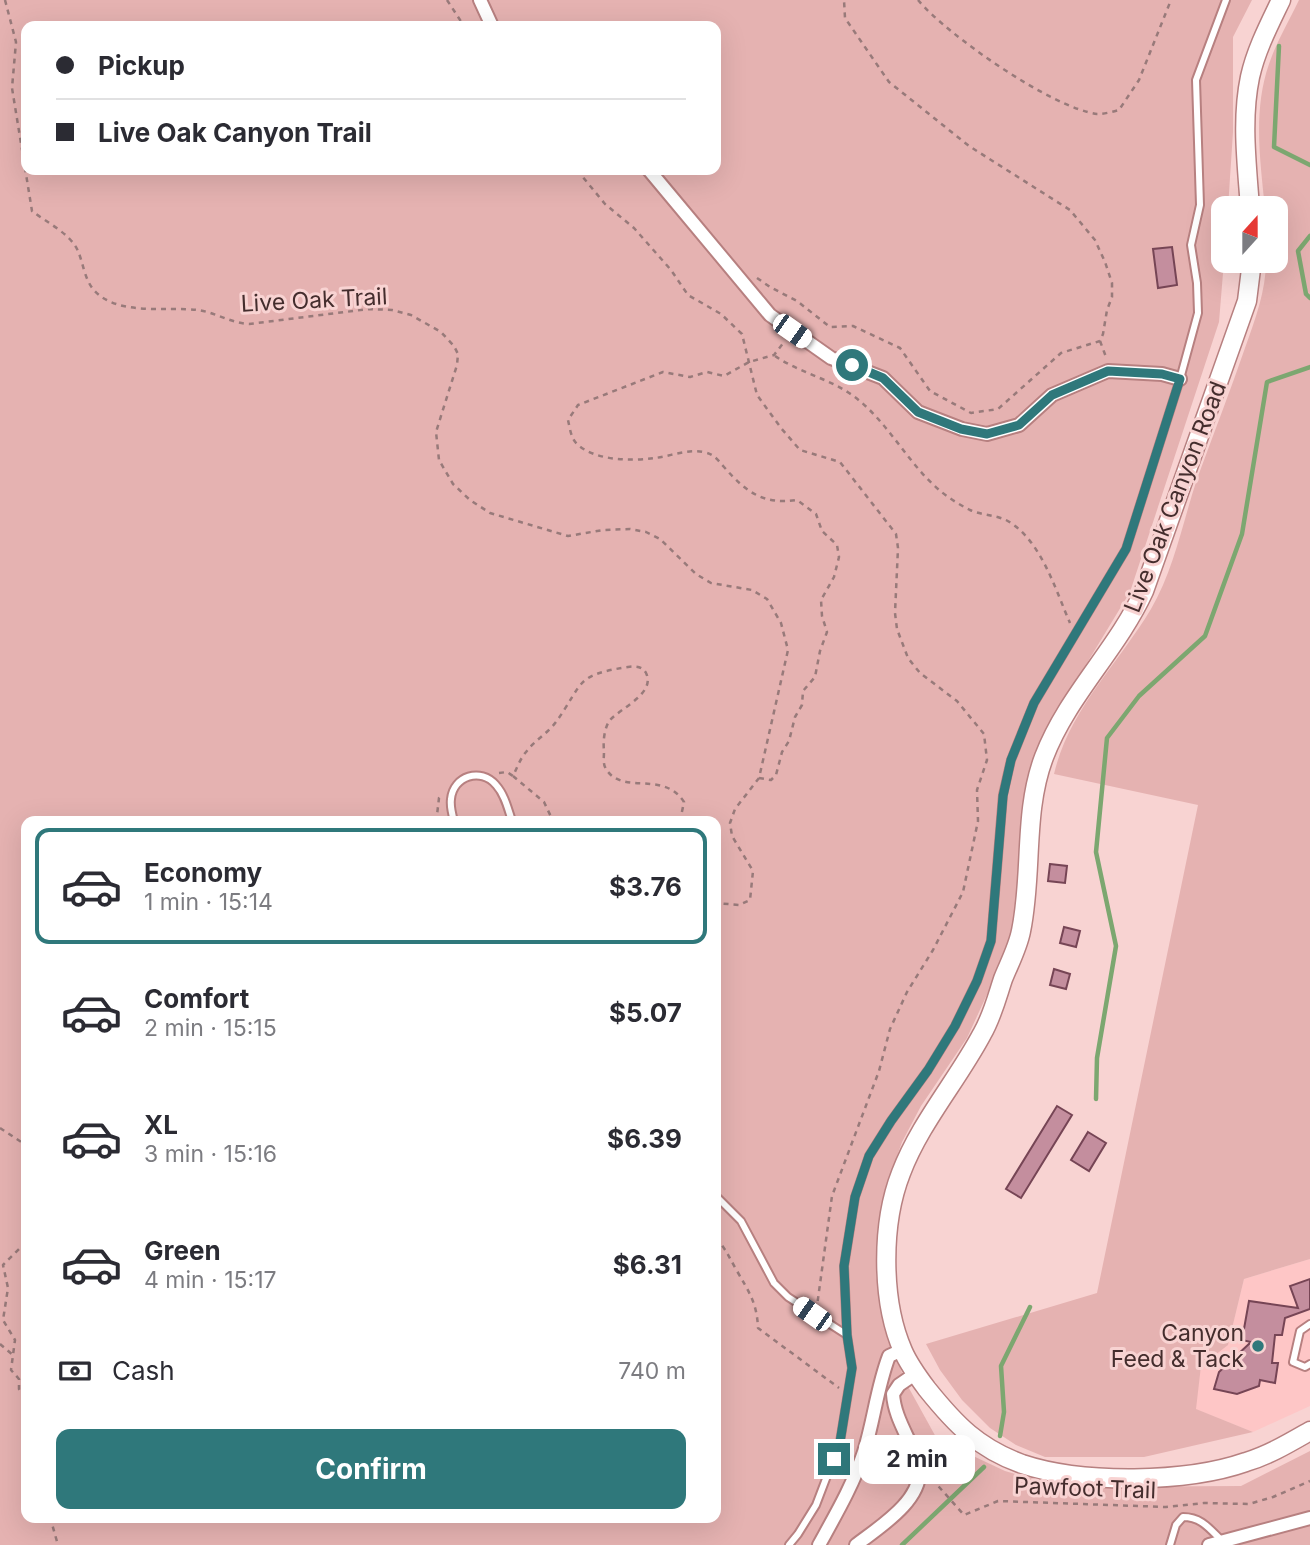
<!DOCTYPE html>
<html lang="en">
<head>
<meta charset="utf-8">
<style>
  :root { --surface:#fff; --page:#f7f7f7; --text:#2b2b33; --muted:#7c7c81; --line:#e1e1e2; --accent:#2f787b }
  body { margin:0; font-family:Inter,sans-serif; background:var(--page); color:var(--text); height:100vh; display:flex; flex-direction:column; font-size:26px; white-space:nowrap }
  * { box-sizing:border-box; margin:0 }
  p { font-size:23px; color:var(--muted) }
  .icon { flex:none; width:38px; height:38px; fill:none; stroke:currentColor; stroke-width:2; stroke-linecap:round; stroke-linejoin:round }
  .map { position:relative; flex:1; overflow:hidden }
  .drawer { position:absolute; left:21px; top:816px; width:700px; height:707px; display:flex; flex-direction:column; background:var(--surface); border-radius:14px; box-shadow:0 7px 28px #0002 }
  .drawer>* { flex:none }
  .banner { position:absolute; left:21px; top:21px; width:700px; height:154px; border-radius:14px; box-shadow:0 7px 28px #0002; display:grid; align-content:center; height:154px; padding:0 35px; background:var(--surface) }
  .needle { width:46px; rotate:21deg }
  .controls { position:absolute; left:1211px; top:196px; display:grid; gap:14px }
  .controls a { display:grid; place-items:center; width:77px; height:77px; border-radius:14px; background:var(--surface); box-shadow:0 7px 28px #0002; font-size:35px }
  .end { position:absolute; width:32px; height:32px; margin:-16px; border:9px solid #2f787b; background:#fff; box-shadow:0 0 0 4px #fff }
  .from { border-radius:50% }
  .bubble { position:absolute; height:49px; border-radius:14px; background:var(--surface); box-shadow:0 7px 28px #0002; font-size:23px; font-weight:700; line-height:49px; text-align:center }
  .car { position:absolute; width:21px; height:42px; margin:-21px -10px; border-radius:9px; box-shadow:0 0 5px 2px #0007; background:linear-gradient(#fff 24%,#345 0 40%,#fff 0 76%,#345 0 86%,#fff 0) }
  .banner b { display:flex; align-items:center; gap:24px; height:66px; font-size:26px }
  .banner b+b { border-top:2px solid var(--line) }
  .banner i { width:18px; height:18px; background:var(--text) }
  ul { padding:12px 0 0; list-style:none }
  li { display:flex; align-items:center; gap:21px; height:116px; margin:0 14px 10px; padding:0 21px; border:4px solid transparent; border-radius:14px }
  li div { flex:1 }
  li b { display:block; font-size:26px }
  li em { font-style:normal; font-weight:700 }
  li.on { border-color:var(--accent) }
  li>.icon { width:63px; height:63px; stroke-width:1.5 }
  .pay { display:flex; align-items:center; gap:18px; height:77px; padding:0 35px; font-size:26px }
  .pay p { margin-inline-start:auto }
  .primary-button { display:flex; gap:14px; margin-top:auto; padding:14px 35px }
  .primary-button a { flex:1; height:80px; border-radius:14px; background:var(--accent); color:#fff; font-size:28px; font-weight:700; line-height:80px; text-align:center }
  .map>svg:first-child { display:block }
  .built { fill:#fec6c6 }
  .green { fill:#e5b2b1; fill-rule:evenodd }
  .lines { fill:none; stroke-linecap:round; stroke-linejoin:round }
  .stream { stroke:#7ca770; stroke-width:4.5 }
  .building { fill:#c48e9e; stroke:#764555; stroke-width:2 }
  .lane-casing { stroke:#b78080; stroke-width:10 }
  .street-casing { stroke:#b78080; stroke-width:16 }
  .secondary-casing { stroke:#b78080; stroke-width:21 }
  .path { stroke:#987a7a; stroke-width:2.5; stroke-dasharray:5 5; stroke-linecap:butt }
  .lane { stroke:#fff; stroke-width:6 }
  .street { stroke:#fff; stroke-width:12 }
  .secondary { stroke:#fff; stroke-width:18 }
  .route { stroke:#2f787b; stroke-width:9 }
  .poi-dot { fill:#2f787b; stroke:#f8d3d2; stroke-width:2.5 }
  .labels { text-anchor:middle; stroke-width:6; stroke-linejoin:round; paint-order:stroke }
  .street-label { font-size:23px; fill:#442d2d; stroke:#f8d3d2 }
  .poi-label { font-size:23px; fill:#442d2d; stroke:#f8d3d2; text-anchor:end }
</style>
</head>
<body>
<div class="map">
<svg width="1310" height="1545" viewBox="0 0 1310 1545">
  <rect width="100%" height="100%" fill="#f8d3d2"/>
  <!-- built -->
  <polygon class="built" points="1310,1259 1310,1406 1253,1432 1195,1409 1201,1366 1228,1344 1244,1279"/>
  <!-- green -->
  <g class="green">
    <path d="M 0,0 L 1252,0 L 1233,37 L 1233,132 L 1228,208 L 1223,208 L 1224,261 L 1219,322 L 1130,592 L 1053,719 L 1016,922 L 1007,951 L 967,1038 L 921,1106 L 902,1142 L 886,1187 L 878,1235 L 876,1274 L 884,1323 L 905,1381 L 937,1439 L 1005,1471 L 1062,1487 L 1241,1486 L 1310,1451 L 1310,1545 L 0,1545 ZM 26,26 L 716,26 L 716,170 L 26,170 ZM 26,821 L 716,821 L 716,1517 L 26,1517 Z"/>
    <path d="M 1299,0 L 1310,0 L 1310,1259 L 1244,1279 L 1228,1345 L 1201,1366 L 1196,1409 L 1253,1432 L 1144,1457 L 1045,1457 L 1016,1445 L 990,1428 L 962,1400 L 940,1370 L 926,1344 L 1097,1293 L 1198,805 L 1054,774 C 1069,710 1118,664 1151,609 C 1174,570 1183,521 1197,479 C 1213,435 1230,392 1245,348 C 1255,320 1266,291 1266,261 L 1276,261 L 1276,208 L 1265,208 C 1260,160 1253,110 1269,64 C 1277,41 1289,21 1299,0 Z"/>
  </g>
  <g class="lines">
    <!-- stream -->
    <g class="stream">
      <polyline points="1279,46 1274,147 1310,165"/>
      <polyline points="1310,236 1298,251 1306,294 1310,298"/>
      <polyline points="1096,1099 1097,1058 1116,946 1096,852 1107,738 1139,696 1205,636 1242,534 1267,382 1310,367"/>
      <polyline points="1000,1436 1004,1412 1001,1366 1030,1307"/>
      <polyline points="902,1545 984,1467"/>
    </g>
  </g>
  <!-- building -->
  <g class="building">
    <polygon points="1172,247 1177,285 1158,288 1153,249"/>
    <polygon points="1050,864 1067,866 1065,883 1048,881"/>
    <polygon points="1064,927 1080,931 1076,947 1060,943"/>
    <polygon points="1054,969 1070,974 1066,989 1050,985"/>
    <polygon points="1057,1106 1072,1115 1021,1198 1006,1189"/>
    <polygon points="1088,1132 1106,1143 1089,1171 1071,1160"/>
    <polygon points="1310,1279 1310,1309 1285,1318 1282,1335 1275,1335 1272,1363 1278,1363 1275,1383 1260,1380 1259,1386 1237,1394 1214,1389 1219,1372 1251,1342 1242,1340 1249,1301 1298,1308 1290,1286"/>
  </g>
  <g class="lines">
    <!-- lane casing -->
    <g class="lane-casing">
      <g id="lane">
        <path d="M 454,821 C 452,814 450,806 451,799 C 453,776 481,767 496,785 C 505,795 508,809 512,821"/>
        <polyline points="716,1196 741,1221 774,1283 788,1297 847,1335"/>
        <polyline points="1310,1324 1300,1331 1293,1362 1305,1367 1310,1364"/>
        <polyline points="789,1545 798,1534 816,1505 840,1442 852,1368 847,1335 844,1266 855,1197 869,1156 891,1121 928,1070 955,1026 977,981 991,941 1003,795 1011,760 1034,703 1126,549 1180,379 1198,313 1197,283 1191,245 1200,205 1196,80 1226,0"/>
        <path d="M 1170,1545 L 1176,1525 L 1183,1517 C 1201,1517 1209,1528 1221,1540"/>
      </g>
    </g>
    <!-- street casing -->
    <g class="street-casing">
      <g id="street">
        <polyline points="480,0 492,26"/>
        <polyline points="649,170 770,315 831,358 883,378 918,412 962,429 987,434 1019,425 1052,395 1108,371 1162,374 1180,379"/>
        <path d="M 819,1545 C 836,1514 853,1485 864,1452 C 874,1420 877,1387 889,1356 L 902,1350"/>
        <path d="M 856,1545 C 878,1528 924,1500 919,1467 C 918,1459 912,1449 909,1441 C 902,1426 894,1411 893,1394 L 899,1385 L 915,1374"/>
        <polyline points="1209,1545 1310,1518"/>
      </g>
    </g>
    <!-- secondary casing -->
    <g class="secondary-casing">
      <g id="secondary">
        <path d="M 1250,208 C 1247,165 1241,120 1250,77 C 1256,50 1269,25 1281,0"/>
        <path d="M 1252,261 L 1247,301 L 1144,591 C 1117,650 1067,696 1044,757 C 1023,812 1033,874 1021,931 C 1018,947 1009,964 1003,979 C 997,997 992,1017 982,1034 C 957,1081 920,1123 901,1173 C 881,1224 881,1301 903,1351 C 909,1365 918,1377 927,1389 C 956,1425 978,1448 1022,1464 C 1082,1484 1186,1483 1246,1462 C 1269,1455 1289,1443 1310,1431"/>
      </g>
    </g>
    <!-- path -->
    <g class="path">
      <path d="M 5,0 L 16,42 L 12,88 L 32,211 C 46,222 69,233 77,249 C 83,261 84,278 93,289 C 116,317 167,306 197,310 C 215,312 230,323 249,324 L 369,309 L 392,310 L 411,315 L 441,332 L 454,346 L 458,354 L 457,365 L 436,432 L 439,460 L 453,484 L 470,500 L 490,513 L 568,536 L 603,530 L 630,529 L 646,532 L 660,539 L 696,574 L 711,583 L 752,590 L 767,599 L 781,623 L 788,650 L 759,778 L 735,809 L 730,823 L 732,836 L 753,871 L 750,900 L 739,905 L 716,903"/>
      <polyline points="447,0 464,26"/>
      <path d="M 918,0 C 947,35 1052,108 1097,114 C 1104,114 1112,112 1119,110 L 1139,80 L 1171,0"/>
      <polyline points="577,170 605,204 634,228 671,270 688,295 721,314 742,334 757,395 781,428 800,450 840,462 896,534 898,548 895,613 897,629 908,658 920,673 957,701 984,734 987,760 977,790 978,821 963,892 933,950 907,992 890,1029 879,1071 832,1196 817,1306"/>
      <polyline points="757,278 770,287 797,301 830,327 853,326 900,348 930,391 971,413 998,409 1061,353 1100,341 1103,334 1107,310 1112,297 1112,283 1105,262 1095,240 1070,210 969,146 889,82 845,18 844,0"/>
      <polyline points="1100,341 1106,357"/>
      <path d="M 775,356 C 800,373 828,378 852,395 C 887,420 906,461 938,489 C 947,497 960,505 970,510 C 981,515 995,515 1006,520 C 1041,539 1055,589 1070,623"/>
      <path d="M 499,773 L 507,772 L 513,776 C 517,768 520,759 526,752 C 534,741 548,733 556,722 C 584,683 574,675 628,667 C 635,666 642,666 646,673 C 656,693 621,708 610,720 C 604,728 603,742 604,751 C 604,756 603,763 605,767 C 620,797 663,769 684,802 L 680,821"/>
      <polyline points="513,776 544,802 553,821"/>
      <path d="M 759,778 L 771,780 L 776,775 L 782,752 L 789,741 L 795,717 L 802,705 L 803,691 L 815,677 L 820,651 L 827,632 L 822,616 L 821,600 L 834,577 L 839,557 L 837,545 L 822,531 L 816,514 L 797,500 C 763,505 746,492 724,467 C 717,459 714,454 703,452 C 687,449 671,456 655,458 C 631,461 597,461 578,445 C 571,439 570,429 568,420 L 578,405 L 663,372 L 690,377 L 707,372 L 724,376 L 749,362 L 774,355 L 784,342"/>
      <polyline points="433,821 437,815 439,798 442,795"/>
      <polyline points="0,1128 26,1145"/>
      <path d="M 716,1238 C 726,1249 730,1259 737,1271 C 749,1292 757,1303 758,1328 L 839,1388"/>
      <polyline points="26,1242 3,1265 8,1288 3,1320 15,1340 11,1370 19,1379 19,1389 26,1401"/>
      <polyline points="0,1344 13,1355"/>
      <polyline points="875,1453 905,1463"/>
      <polyline points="932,1479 964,1515 998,1501 1166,1507 1204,1503 1249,1504 1273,1497 1310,1481"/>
      <polyline points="50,1517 58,1545"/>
    </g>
    <!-- lane -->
    <use href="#lane" class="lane"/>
    <!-- street -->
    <use href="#street" class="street"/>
    <!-- secondary -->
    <use href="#secondary" class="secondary"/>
  </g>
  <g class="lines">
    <!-- route -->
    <polyline class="route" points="834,1459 840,1442 852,1368 847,1335 844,1266 855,1197 869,1156 891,1121 928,1070 955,1026 977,981 991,941 1003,796 1011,760 1034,703 1126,549 1180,379 1162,374 1108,371 1052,395 1019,425 987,434 961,429 918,412 883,378 852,365"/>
  </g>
  <!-- markers -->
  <circle class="poi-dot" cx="1258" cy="1346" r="7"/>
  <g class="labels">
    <!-- street labels -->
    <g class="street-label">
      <text transform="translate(314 300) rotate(-3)" y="8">Live Oak Trail</text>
      <text transform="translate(1175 497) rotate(-69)" y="8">Live Oak Canyon Road</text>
      <text transform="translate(1085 1488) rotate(2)" y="8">Pawfoot Trail</text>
    </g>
    <!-- poi labels -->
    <g class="poi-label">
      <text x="1244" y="1341">Canyon<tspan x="1244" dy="26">Feed &amp; Tack</tspan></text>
    </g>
  </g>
</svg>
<div class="controls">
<a><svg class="needle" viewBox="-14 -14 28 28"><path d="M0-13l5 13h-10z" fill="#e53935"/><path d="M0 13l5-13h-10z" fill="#7c7c81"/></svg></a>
</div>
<i class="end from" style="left:852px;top:365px"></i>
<i class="end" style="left:834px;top:1459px"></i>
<div class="bubble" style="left:859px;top:1435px;width:116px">2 min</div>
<i class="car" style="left:792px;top:331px;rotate:125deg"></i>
<i class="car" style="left:812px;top:1314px;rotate:305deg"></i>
<div class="banner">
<b><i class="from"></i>Pickup</b>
<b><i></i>Live Oak Canyon Trail</b>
</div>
<section class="drawer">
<ul>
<li class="on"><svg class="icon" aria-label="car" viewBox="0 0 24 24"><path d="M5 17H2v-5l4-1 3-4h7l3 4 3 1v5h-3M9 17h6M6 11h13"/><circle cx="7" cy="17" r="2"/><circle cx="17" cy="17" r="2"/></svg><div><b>Economy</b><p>1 min · 15:14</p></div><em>$3.76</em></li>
<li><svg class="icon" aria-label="car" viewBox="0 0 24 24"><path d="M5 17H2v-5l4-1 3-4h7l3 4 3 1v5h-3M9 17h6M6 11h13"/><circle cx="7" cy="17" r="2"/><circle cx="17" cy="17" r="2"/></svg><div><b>Comfort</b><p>2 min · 15:15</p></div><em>$5.07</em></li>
<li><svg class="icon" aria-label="car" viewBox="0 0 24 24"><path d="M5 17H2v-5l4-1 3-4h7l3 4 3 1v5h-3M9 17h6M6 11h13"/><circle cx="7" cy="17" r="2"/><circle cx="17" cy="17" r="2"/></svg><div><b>XL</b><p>3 min · 15:16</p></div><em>$6.39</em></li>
<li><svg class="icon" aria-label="car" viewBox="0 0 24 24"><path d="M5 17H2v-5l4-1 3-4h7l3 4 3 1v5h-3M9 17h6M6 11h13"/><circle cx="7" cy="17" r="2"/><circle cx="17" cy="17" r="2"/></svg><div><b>Green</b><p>4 min · 15:17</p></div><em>$6.31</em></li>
</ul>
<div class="pay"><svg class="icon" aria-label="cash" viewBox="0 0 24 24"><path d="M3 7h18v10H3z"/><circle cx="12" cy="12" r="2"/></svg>Cash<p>740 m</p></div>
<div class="primary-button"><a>Confirm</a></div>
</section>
</div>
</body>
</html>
